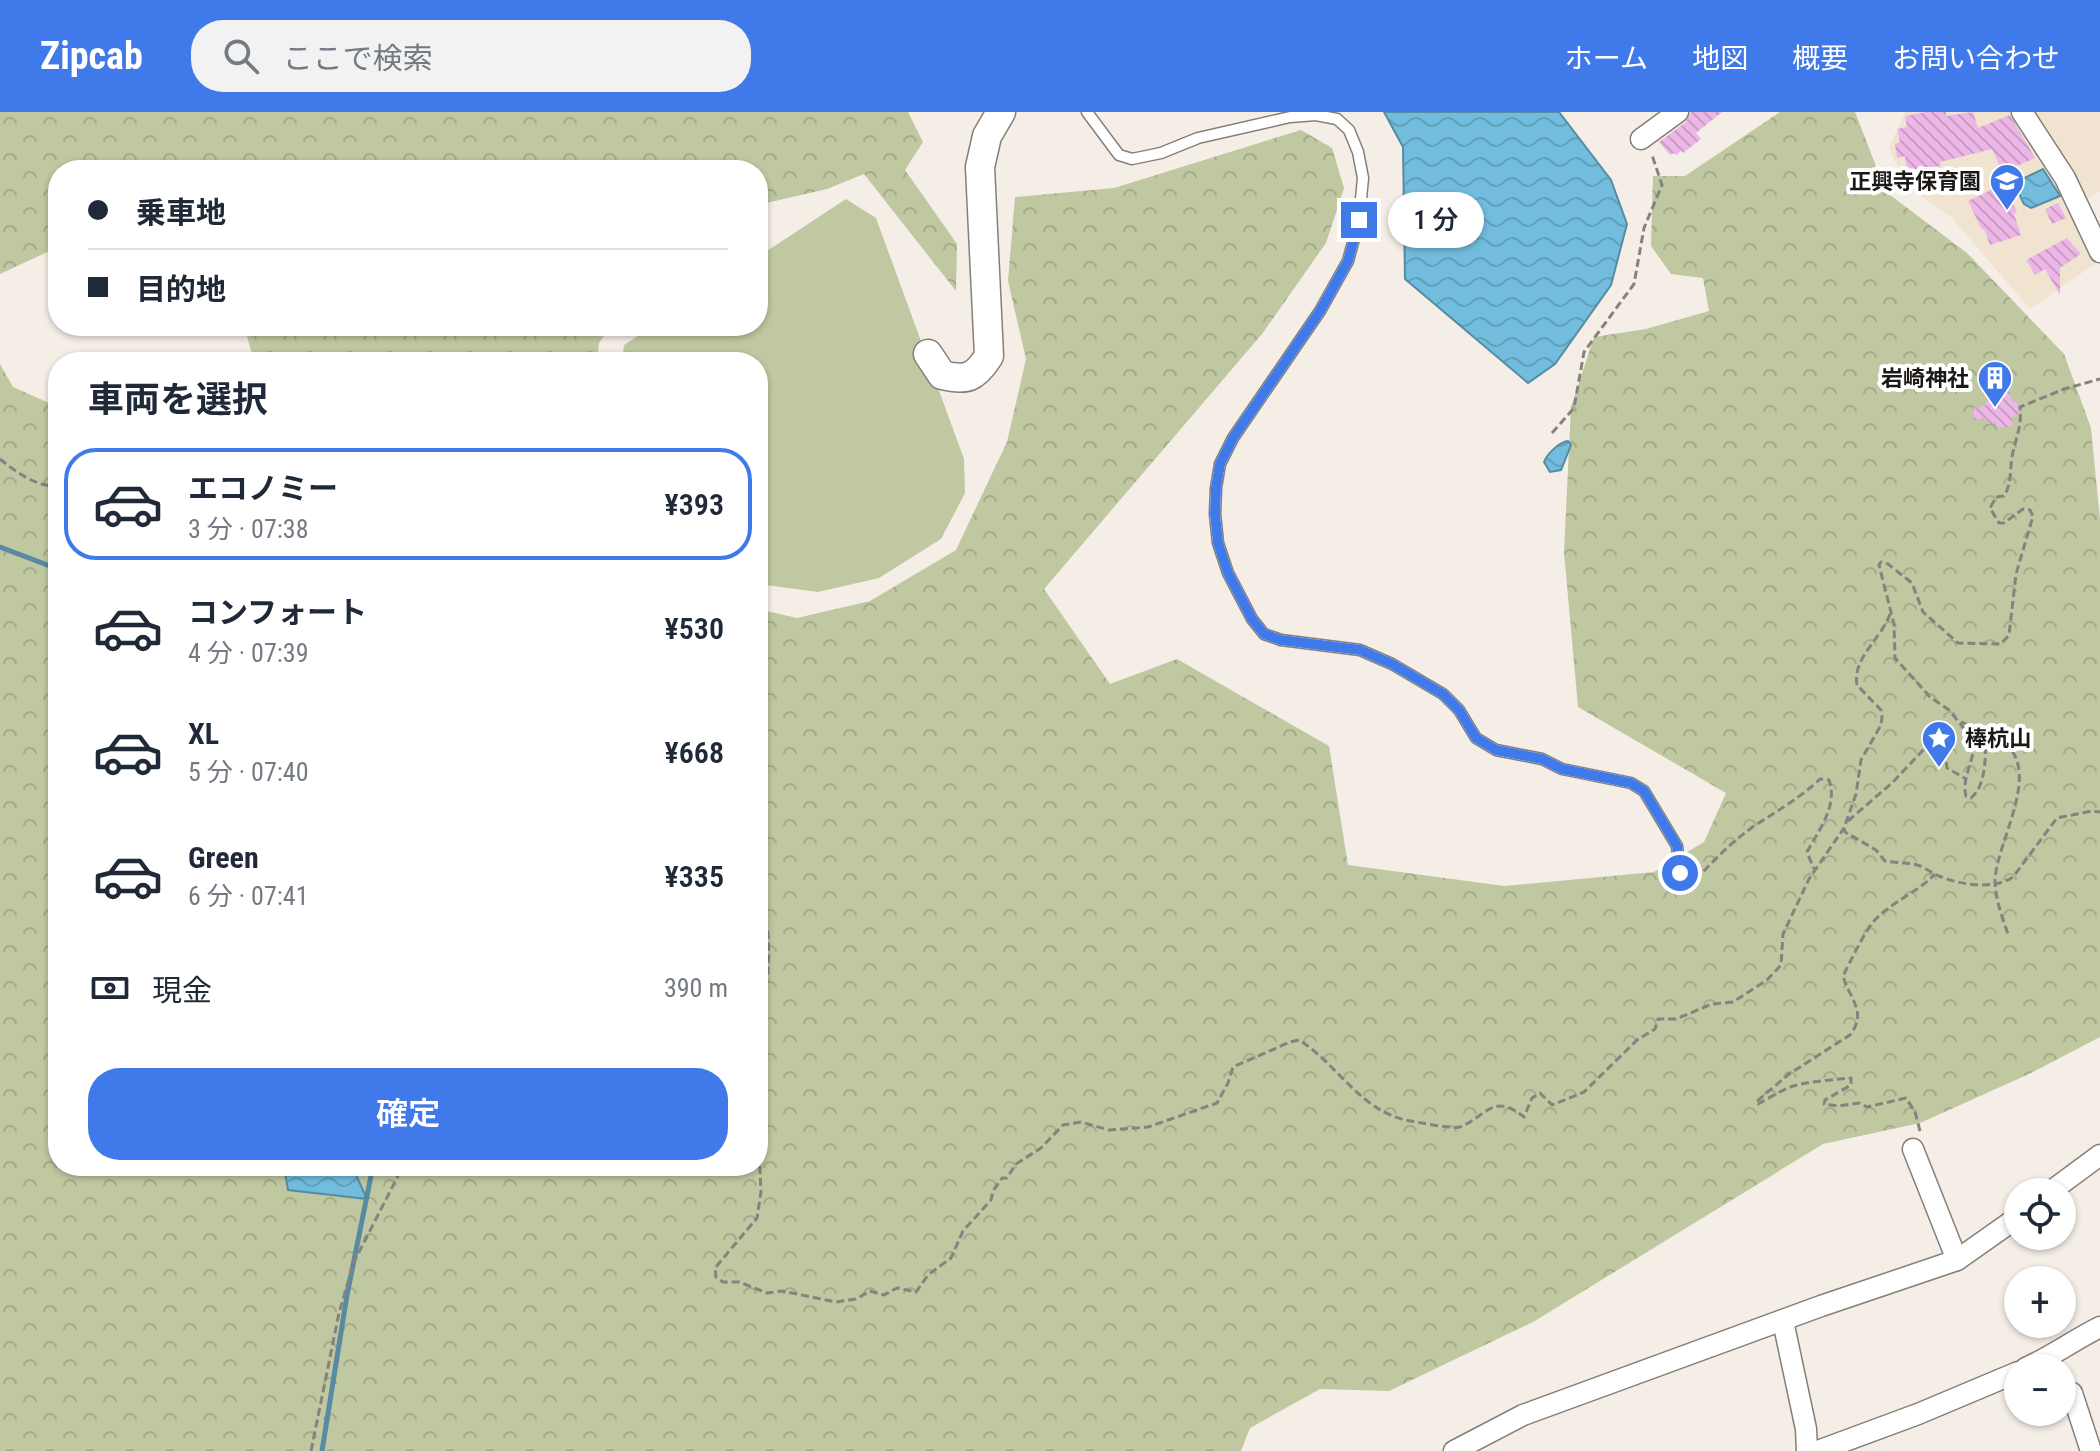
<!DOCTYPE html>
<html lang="ja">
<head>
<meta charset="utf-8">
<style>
  :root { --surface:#fff; --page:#f2f2f3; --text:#1f2937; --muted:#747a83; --line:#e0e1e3; --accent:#4079e9 }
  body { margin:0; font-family:"Roboto Condensed","Noto Sans JP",sans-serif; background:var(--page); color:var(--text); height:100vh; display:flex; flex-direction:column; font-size:30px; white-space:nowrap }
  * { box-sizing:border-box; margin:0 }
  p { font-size:26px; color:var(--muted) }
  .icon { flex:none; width:44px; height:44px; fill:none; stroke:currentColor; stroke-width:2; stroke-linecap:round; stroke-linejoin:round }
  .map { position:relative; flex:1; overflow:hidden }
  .details { position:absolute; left:48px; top:240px; width:720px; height:824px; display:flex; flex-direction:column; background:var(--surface); border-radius:32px; box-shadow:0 2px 6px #0004 }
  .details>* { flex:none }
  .guide { position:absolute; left:48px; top:48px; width:720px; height:176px; border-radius:32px; box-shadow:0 2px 6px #0004; display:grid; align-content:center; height:176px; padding:0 40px; background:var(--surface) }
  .fabs { position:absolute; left:2004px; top:1066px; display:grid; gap:16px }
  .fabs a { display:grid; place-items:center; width:72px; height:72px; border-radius:50%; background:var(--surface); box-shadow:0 2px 6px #0004; font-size:40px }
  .end { position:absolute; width:36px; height:36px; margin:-18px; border:10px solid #4079e9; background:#fff; box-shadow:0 0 0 4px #fff }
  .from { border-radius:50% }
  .bubble { position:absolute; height:56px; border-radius:28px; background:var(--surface); box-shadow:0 2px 6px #0004; font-size:26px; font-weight:600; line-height:56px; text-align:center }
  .guide b { display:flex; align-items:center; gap:28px; height:76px; font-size:30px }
  .guide b+b { border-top:2px solid var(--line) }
  .guide i { width:20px; height:20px; background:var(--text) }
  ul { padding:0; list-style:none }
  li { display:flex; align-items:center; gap:24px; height:112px; margin:0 16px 12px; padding:0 24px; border:4px solid transparent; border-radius:32px }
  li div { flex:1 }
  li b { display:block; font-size:30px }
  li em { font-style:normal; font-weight:600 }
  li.active { border-color:var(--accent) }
  li>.icon { width:72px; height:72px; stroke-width:1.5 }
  h2 { padding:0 40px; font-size:36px; line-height:96px }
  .pay { display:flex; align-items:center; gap:20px; height:88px; padding:0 40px; font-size:30px }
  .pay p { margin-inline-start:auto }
  .button { display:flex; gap:16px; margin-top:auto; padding:16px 40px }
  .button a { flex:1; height:92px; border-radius:32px; background:var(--accent); color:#fff; font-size:32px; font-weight:600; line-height:92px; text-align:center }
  header { display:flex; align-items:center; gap:48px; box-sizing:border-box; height:112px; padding:0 40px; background:var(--accent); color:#fff }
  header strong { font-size:38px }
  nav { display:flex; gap:44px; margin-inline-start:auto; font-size:28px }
  .search { width:560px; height:72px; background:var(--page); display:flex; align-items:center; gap:20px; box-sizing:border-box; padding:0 28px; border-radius:32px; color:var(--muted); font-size:30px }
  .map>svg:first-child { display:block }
  .education { fill:#f0e3cf }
  .forest { fill:url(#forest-crowns) }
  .pitch { fill:#bfc8a0 }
  .water { fill:url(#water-waves); stroke:#588ba2; stroke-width:2 }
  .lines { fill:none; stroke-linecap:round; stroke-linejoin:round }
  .stream { stroke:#588ba2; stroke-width:5 }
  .building { fill:url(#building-back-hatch) }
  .lane-casing { stroke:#857f79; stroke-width:13 }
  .street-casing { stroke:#857f79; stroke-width:23 }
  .secondary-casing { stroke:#857f79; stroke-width:31 }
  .path { stroke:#87827e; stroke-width:3; stroke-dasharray:8 4; stroke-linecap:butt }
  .lane { stroke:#fff; stroke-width:10 }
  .street { stroke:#fff; stroke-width:20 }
  .secondary { stroke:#fff; stroke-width:28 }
  .route { stroke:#4079e9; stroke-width:10 }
  .labels { text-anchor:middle; stroke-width:8; stroke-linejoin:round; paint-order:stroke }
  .poi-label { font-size:22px; font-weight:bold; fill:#1b1816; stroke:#fff; text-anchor:end }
</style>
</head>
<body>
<header>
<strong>Zipcab</strong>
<div class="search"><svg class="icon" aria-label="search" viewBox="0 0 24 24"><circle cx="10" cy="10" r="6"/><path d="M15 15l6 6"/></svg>ここで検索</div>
<nav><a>ホーム</a><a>地図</a><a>概要</a><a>お問い合わせ</a></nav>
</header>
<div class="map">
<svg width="2100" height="1339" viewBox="0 0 2100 1339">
  <defs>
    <pattern id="forest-crowns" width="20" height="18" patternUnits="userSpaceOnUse" patternTransform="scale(2)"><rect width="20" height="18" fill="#bfc8a0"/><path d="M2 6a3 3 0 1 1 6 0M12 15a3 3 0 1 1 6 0" fill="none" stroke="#a4ab89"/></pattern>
    <pattern id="water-waves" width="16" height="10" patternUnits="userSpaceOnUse" patternTransform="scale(2)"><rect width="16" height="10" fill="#72bcde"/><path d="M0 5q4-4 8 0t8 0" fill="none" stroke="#62a1be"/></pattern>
    <pattern id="building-back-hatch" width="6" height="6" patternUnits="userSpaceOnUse" patternTransform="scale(2)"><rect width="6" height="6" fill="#ecb7e7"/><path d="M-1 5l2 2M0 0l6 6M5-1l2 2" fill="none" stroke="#ca9dc5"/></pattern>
  </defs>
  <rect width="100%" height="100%" fill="#f4eee7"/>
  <!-- education -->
  <g class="education">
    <polygon points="1905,0 2015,0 2058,66 2096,151 2030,197 1952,106 1908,75 1889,36"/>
    <polygon points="2033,0 2100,0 2100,79 2085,88 2077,68"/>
  </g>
  <!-- forest -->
  <g class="forest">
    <polygon points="0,0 908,0 923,30 905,58 957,132 956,179 864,62 827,77 758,93 758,58 58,58 58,135 0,162"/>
    <polygon points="1780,0 1855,0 1886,80 1967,141 2064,242 2091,316 2100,408 2100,925 2029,962 1920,1011 1823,1032 1533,1210 1389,1279 1320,1277 1250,1316 1241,1339 0,1339 0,252 13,275 58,295 58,1054 758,1054 758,497 797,506 870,489 956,438 1007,330 1026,247 1008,169 1015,85 1114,76 1301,18 1332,36 1344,76 1326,131 1262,222 1044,477 1110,572 1177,547 1329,634 1348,753 1504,774 1654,760 1704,730 1726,681 1578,595 1564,440 1571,295 1594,225 1646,217 1709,199 1703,166 1671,162 1651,134 1653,64 1685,64"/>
    <polygon points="244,214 611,214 599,231 597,250 251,250 252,242"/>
  </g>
  <!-- pitch -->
  <polygon class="pitch" points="846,87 876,106 964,347 965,381 941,427 879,466 818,480 758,472 758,250 622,250 624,233 653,214 758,214 758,145"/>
  <!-- water -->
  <g class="water">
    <polygon points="1384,0 1559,0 1611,68 1627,112 1611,173 1555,252 1528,271 1405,167 1403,35"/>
    <polygon points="2043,57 2060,84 2031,96 2024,92 2014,71"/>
    <path d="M 1568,329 L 1571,333 L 1561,358 L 1550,360 L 1544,350 C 1547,342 1559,330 1568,329 Z"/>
    <polygon points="284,1054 352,1054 367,1087 288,1078"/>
  </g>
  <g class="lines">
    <!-- stream -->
    <g class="stream">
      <polyline points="0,435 58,457"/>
      <polyline points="322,1339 347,1183 373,1054"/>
    </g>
  </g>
  <!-- building -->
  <g class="building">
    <polygon points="1691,0 1722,0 1696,21 1701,27 1683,41 1681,39 1676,43 1674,41 1670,43 1659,30 1686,10"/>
    <polygon points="1926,0 1946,0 1946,4 1973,0 1978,16 2010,3 2035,46 2002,60 1992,37 1940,50 1941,54 1907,58 1905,44 1897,46 1895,32 1900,30 1897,17 1907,15 1905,4"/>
    <polygon points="2003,72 2017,100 2014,102 2021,123 1990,133 1984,117 1982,118 1968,89"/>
    <polygon points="2058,91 2066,106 2052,112 2045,97"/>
    <polygon points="2067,126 2081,142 2060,156 2060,183 2045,157 2035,163 2026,148"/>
    <polygon points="2010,278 2011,289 2018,290 2019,302 2012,305 2013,314 1998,316 1995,310 1988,312 1986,306 1974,308 1974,295 1986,294 1986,289 1992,288 1991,282"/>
  </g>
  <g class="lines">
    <!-- lane casing -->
    <g class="lane-casing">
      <polyline id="lane" points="1087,0 1119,43 1132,47 1161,41 1198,26 1290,5 1316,3 1337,7 1349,18 1358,40 1363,66 1359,108 1348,149 1320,199 1233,326 1220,352 1216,376 1215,402 1218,431 1228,461 1252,507 1264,522 1281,528 1360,538 1392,552 1443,582 1459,598 1476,626 1496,638 1542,647 1562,657 1631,671 1644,679 1677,734 1680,761"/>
    </g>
    <!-- street casing -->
    <g class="street-casing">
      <g id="street">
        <polyline points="2022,0 2065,66 2100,140"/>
        <polyline points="1641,27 1678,0"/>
        <polyline points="1913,1037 1957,1148"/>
        <polyline points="2050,1080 2100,1043"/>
        <polyline points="1783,1209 1806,1317 1807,1339"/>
        <path d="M 2026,1256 C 2052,1244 2074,1228 2100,1215"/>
        <polyline points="2072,1281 2091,1339"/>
        <polyline points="1454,1339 1523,1303 1821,1194 1957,1148 2018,1105"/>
        <polyline points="1818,1339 1918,1302 2018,1260"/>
      </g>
    </g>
    <!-- secondary casing -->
    <g class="secondary-casing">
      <path id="secondary" d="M 928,242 L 942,263 C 967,269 975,266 989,244 L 980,55 L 987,24 L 1001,0"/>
    </g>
    <!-- path -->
    <g class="path">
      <polyline points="1552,321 1574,296 1584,240 1634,172 1644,116 1662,73 1652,43"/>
      <path d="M 0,347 C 16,360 36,375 58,374"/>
      <path d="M 1890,502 C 1882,526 1852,546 1857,573 L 1881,598 L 1882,605 L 1881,613 L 1861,648 L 1856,682 L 1844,716 L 1845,720 L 1876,738 L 1885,749 C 1896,751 1906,750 1917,753 C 1925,755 1931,761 1939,764 C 1960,773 1994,778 2013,765 L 2057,706 L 2092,699 L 2100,700"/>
      <path d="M 1961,610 C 1975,616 2000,624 2010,636 C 2037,669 1997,730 1995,768 C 1995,786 2002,805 2008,822"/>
      <path d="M 1987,622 C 1984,643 1988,671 1971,686 L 1966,684 C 1961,666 1975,648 1974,629 L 1949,598 L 1930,585 L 1895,546 L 1894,512 L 1879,453 L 1881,450 L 1888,452 L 1912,471 L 1923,500 L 1958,531 L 2001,532 L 2009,523 L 2016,462 L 2033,404 L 2030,398 L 2023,397 L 2004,411 L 1999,411 L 1990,396 L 1996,385 L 2004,384 C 2013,370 2009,355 2013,340 C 2017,323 2022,312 2020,295 L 2064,277 L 2100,267"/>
      <polyline points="1848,709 1893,670 1924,637 1939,642 1946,648 1947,656 1966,667"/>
      <path d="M 1694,766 L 1699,764 C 1716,746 1733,729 1754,714 C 1777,699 1800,686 1820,667 L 1829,668 C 1838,694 1819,718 1807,740 L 1814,757"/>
      <path d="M 758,784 C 778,828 765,881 758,927"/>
      <polyline points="758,940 762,960 758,997"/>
      <path d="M 758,1018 L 761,1080 L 757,1106 L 715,1156 L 716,1165 L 723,1170 L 739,1170 L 767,1181 L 782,1179 L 836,1190 L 856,1187 L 870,1179 L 884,1183 L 897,1176 L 916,1180 L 928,1163 L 951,1146 L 963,1119 L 991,1088 L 993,1079 L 1002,1066 L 1007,1066 L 1016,1052 L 1041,1036 L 1063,1013 L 1081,1010 L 1109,1018 L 1148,1015 L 1217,991 L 1228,971 L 1233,955 L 1290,930 L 1299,928 C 1338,952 1361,1001 1411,1009 C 1421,1011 1453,1017 1460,1015 C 1487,1004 1493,980 1524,1005 L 1532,986 L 1540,981 L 1552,993 L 1584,980 L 1637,928 L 1655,917 L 1658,907 L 1676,907 L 1712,892 L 1733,890 L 1767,868 L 1781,853 L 1783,822 L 1809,767 L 1844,716"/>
      <path d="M 1920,1019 L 1915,1000 L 1906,986 L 1867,995 L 1859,991 L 1838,994 L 1824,992 L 1825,988 L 1851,973 L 1851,966 C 1832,968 1811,969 1793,974 C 1782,978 1769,986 1758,992 L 1756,990 L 1789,962 L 1850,923 C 1868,900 1849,886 1843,864 C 1850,850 1865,819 1874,809 C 1891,790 1917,781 1935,762"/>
      <polyline points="311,1339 339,1201 354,1150 403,1054"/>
    </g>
    <!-- lane -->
    <use href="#lane" class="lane"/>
    <!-- street -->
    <use href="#street" class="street"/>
    <!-- secondary -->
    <use href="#secondary" class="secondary"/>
  </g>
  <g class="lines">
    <!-- route -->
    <polyline class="route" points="1359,108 1348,149 1320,199 1233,326 1220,352 1216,376 1215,402 1218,431 1228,461 1252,507 1264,522 1281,528 1360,538 1392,552 1443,582 1459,598 1476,626 1496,638 1542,647 1562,657 1631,671 1644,679 1677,734 1680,761"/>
  </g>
  <!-- icons -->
  <defs>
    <g id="school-pin" transform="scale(1.8)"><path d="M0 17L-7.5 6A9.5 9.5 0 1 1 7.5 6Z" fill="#4079e9" stroke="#fff"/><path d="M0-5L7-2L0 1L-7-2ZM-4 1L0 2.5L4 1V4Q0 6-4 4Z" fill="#fff"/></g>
    <g id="building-pin" transform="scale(1.8)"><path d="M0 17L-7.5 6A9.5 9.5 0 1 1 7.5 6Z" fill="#4079e9" stroke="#fff"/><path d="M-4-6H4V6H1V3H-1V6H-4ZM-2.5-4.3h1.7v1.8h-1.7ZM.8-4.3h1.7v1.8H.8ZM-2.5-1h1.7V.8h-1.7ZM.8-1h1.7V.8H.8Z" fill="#fff"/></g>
    <g id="sight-pin" transform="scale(1.8)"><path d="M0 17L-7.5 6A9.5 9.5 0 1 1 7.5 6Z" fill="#4079e9" stroke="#fff"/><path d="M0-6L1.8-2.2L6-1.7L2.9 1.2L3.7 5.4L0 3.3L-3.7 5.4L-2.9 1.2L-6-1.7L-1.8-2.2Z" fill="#fff"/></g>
  </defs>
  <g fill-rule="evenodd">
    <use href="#school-pin" x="2007" y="69"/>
    <use href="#building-pin" x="1995" y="266"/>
    <use href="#sight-pin" x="1939" y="626"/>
  </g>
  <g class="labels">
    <!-- poi labels -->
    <g class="poi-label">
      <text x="1981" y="77">正興寺保育園</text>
      <text x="1969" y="274">岩崎神社</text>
      <text x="1965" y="634" text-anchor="start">棒杭山</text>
    </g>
  </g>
</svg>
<div class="fabs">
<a><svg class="icon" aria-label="locate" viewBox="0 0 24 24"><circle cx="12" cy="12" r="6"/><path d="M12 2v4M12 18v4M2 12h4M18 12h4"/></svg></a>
<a>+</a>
<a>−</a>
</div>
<i class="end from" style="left:1680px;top:761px"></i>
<i class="end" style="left:1359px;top:108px"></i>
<div class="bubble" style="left:1388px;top:80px;width:96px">1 分</div>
<div class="guide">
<b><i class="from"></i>乗車地</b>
<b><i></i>目的地</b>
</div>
<section class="details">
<h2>車両を選択</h2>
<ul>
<li class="active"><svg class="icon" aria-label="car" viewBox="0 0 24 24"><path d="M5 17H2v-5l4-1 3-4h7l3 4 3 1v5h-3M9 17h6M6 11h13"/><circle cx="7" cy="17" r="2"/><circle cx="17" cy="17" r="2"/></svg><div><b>エコノミー</b><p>3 分 · 07:38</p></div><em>¥393</em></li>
<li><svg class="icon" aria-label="car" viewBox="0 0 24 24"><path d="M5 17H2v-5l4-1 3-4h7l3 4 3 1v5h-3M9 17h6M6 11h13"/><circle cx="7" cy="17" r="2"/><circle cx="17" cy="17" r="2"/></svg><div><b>コンフォート</b><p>4 分 · 07:39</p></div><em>¥530</em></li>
<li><svg class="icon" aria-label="car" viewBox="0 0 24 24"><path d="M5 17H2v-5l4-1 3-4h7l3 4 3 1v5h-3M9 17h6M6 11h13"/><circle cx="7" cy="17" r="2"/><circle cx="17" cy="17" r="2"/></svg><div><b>XL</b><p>5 分 · 07:40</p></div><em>¥668</em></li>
<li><svg class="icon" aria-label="car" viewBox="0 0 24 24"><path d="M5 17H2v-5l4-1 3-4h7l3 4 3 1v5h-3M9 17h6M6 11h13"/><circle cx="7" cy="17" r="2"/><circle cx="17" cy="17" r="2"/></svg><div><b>Green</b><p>6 分 · 07:41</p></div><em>¥335</em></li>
</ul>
<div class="pay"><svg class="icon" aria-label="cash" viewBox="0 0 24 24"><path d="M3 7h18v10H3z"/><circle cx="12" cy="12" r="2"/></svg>現金<p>390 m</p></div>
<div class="button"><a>確定</a></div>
</section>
</div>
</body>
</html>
